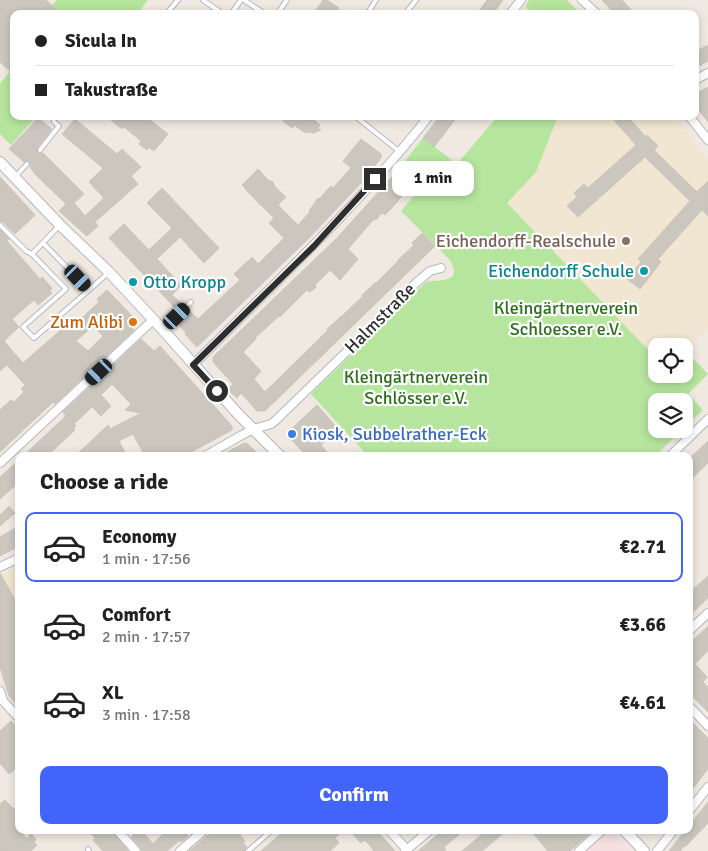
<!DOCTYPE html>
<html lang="en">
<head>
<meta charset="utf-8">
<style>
  :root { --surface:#fff; --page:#f6f6f6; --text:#222; --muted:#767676; --line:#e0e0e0; --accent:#4264fb }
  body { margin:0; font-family:Signika,sans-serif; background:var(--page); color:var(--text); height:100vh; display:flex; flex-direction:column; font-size:19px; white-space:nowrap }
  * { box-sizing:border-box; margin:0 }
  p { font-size:16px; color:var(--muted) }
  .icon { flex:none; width:28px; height:28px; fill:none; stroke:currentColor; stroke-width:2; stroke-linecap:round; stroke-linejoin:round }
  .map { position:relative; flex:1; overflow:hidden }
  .sheet { position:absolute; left:15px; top:452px; width:678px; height:382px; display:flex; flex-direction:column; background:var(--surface); border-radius:10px; box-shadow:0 2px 8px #0003 }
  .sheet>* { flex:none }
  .top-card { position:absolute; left:10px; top:10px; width:689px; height:110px; border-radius:10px; box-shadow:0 2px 8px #0003; display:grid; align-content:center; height:110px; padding:0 25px; background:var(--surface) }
  .tools { position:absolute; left:648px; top:338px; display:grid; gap:10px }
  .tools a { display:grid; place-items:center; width:45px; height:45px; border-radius:10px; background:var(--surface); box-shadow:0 2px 8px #0003; font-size:25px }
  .end { position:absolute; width:22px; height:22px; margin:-11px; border:6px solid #2e2e2e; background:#fff; box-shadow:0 0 0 2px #fff }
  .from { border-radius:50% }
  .bubble { position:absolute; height:35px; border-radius:10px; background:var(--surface); box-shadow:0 2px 8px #0003; font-size:16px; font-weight:700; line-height:35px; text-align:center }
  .car { position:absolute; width:15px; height:30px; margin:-15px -8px; border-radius:6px; box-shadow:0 0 4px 1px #0007; background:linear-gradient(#222 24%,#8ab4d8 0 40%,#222 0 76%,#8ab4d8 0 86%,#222 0) }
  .top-card b { display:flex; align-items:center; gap:18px; height:48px; font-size:19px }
  .top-card b+b { border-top:1px solid var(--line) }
  .top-card i { width:12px; height:12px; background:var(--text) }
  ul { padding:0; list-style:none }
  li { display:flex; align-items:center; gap:15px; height:70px; margin:0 10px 8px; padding:0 15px; border:2px solid transparent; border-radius:10px }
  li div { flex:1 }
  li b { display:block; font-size:19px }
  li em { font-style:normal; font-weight:700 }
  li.on { border-color:var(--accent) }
  li>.icon { width:45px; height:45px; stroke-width:1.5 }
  h2 { padding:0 25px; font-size:22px; line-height:60px }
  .cta { display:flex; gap:10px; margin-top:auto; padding:10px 25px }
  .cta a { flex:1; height:58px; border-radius:10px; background:var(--accent); color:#fff; font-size:20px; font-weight:700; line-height:58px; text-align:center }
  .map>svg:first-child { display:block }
  .education { fill:#f0e6d1 }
  .medical { fill:#f5dfe0 }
  .green { fill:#b6e59e; fill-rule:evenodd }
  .building { fill:#cbc7bf; stroke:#cbc5ba; fill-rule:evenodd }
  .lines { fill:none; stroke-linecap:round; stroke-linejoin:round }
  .lane-casing { stroke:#b4b7c1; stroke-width:6 }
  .street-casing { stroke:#b4b7c1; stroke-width:10 }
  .secondary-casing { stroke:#b4b7c1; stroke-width:12 }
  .lane { stroke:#fff; stroke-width:4 }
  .street { stroke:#fff; stroke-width:8 }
  .secondary { stroke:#fff; stroke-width:10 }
  .route { stroke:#2e2e2e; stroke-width:6 }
  .education-dot { fill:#8d6e63; stroke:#fff; stroke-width:2 }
  .culture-dot { fill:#0f9aa8; stroke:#fff; stroke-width:2 }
  .food-dot { fill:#e8710a; stroke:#fff; stroke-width:2 }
  .shop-dot { fill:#3f7fe0; stroke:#fff; stroke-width:2 }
  .labels { text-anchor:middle; stroke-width:4.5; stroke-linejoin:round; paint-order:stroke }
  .education-label { font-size:18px; fill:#785e54; stroke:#fff; text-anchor:end }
  .culture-label { font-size:18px; fill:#0d838f; stroke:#fff; text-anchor:end }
  .park-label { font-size:18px; fill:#2c6e1b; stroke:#fff }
  .street-label { font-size:18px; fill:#2e2e2e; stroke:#fff }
  .food-label { font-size:18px; fill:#c56008; stroke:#fff; text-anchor:end }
  .shop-label { font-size:18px; fill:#366cbe; stroke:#fff; text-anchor:start }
</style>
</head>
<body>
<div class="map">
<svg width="708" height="851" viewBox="0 0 708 851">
  <rect width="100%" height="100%" fill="#efe9e1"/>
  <!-- education -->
  <g class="education">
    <polygon points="558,116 674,116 708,159 708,329 684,351 684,346 656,346 656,358 506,203 536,172"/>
    <polygon points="19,566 19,607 2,575"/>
  </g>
  <!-- medical -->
  <polygon class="medical" points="608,831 612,831 630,851 585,851"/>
  <!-- green -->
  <g class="green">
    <polygon points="57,0 148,0 137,14 58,14 59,12 52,5"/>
    <polygon points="529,0 567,0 581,14 534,14 525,6"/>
    <polygon points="14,67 14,116 37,116 11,145 0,134 0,83"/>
    <path d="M 498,116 L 558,116 L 536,172 L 507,203 L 656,358 L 656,374 L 684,374 L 684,351 L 685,350 L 708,374 L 688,394 L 703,410 L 655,456 L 368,456 L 311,394 L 426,282 C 440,279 463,284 450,260 L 401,211 L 428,179 L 405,161 L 423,138 L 457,164 ZM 684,401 L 684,429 L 656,429 L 656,401 Z"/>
  </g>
  <!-- building -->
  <g class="building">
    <polygon points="0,0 46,0 61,14 14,14 14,66 10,71 0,62"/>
    <polygon points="323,0 327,0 339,8 335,14 313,14"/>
    <polygon points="487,0 503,0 493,14 477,14"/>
    <polygon points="602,0 622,0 635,14 615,14"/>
    <polygon points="708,45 708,61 695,68 695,52"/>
    <polygon points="708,87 708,122 695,105 695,94"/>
    <polygon points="106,116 145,116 168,134 154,151 149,147 147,150 139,144 141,141 124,127 122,129"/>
    <polygon points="287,116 309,116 320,125 318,128 321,130 314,133 304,132 294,125 292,128 283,121"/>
    <polygon points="440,116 458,116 434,147 423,138"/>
    <polygon points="610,116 627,116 646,137 647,135 658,146 654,150 697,192 708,181 708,216 702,210 658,259 661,262 640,289 627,279 641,262 638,259 690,201 645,157 578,217 567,206 577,197 574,193 584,184 588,188 636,145"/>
    <polygon points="38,118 52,129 37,148 37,152 40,154 43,153 84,194 74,203 85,216 104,198 89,182 103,168 62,134 75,119 117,154 122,149 141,167 131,176 138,184 95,222 98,226 87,236 59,211 66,204 35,174 30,167 31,164 30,162 27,160 24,162 9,149"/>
    <polygon points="361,139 381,154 381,158 361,183 310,237 197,347 185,334 186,333 178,324 185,318 183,316 188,310 198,319 240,280 234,274 252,257 258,264 284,238 269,223 274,218 261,205 260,205 242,185 258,169 268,180 273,182 275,187 286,197 278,205 298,225 310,212 309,211 318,198 319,199 331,186 333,188 351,168 343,161"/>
    <polygon points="400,168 402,171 403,170 410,175 409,176 415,181 389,211 385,215 382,213 376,220 374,219 348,249 358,259 340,280 330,270 315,285 316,287 310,292 307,290 280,317 279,316 255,338 256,339 243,352 261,371 254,379 265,392 328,330 327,329 334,323 341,316 341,317 363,296 362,295 376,282 376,283 398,261 397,261 414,245 412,243 422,233 435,246 265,411 257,411 241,393 237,398 228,390 233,384 213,362 213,357 337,238"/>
    <polygon points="0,177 35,215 15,234 3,222 0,221"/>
    <polygon points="162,188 219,248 204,263 180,237 157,259 181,285 172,295 183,305 177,310 109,238 124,224 149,250 172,228 147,203"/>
    <path d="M 0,230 L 9,239 L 7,241 L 40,279 L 42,277 L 52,288 L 50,291 L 52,293 L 38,305 L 34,300 L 12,319 L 19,327 L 4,341 L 23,363 L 70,322 L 73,325 L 84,316 L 99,302 L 97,299 L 107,290 L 137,321 L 136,325 L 132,329 L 134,330 L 55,404 L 53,402 L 0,452 L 0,410 L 11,400 L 14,402 L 24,392 L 21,389 L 25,385 L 7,365 L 0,371 ZM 93,326 L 103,336 L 88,351 L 76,341 Z"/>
    <polygon points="141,339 154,351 160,346 232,426 232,430 184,456 145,456 133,434 119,441 127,456 75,456 108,425 110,429 141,413 125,410 131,404 112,384 101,395 111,406 101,416 92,407 74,424 76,426 73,429 75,430 47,456 23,456 66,416 63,412"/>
    <polygon points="317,405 338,429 321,445 330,456 307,456 286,434"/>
    <polygon points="708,441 708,463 689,481 689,459"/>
    <polygon points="244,443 248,444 260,456 220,456"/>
    <polygon points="19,460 19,482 0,499 0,477"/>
    <polygon points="9,506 15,513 0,526 0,515"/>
    <polygon points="19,526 19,546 0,556 0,537"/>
    <polygon points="0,573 19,607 19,707 9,696 0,667"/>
    <polygon points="708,576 708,598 689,616 689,593"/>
    <polygon points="708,626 708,651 695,664 707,677 703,682 708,687 708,712 689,693 689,644"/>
    <polygon points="689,719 708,738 708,769 689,793"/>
    <polygon points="11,721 19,730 19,766 9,774 0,763 0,731"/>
    <polygon points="5,800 15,810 19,806 19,831 21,831 26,839 31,834 36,839 34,842 37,845 31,851 0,851 0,804"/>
    <polygon points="708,802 708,823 685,847 684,846 680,851 669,851 685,831 689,831 689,826"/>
    <polygon points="89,831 112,831 128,851 103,851 93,840 95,838"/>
    <polygon points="137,831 142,831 153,844 166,831 184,831 188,836 181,842 180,840 167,851 142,851 140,847 131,837"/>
    <polygon points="213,831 237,831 245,841 243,843 247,847 244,851 189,851"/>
    <polygon points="284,831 343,831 335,838 339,843 330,851 261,851"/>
    <polygon points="350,831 377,831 395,851 374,851 365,840 361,843"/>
    <polygon points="442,831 463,831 444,847 446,851 418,851"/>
    <polygon points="486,831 506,831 482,851 462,851"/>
    <polygon points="531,831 592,831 570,851 548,851"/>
  </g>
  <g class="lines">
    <!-- lane casing -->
    <g class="lane-casing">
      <g id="lane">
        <polyline points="203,0 223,14"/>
        <polyline points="244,0 265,14"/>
        <polyline points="166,14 178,0"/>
        <polyline points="231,14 241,0"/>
        <polyline points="277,14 287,0"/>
        <polyline points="367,14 376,0"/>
        <polyline points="405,14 416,0"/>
        <polyline points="355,116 400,152"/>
        <polyline points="40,150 59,126 54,122 53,116"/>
        <polyline points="16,176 27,164"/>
        <polyline points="0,225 26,251 32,254"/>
        <polyline points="43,243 89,290 34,338 23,327 66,289 32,254 60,225"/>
        <polyline points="89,290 108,273"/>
        <polyline points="164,329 191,302"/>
        <polyline points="88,849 89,851"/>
        <polyline points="248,851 271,831"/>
      </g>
    </g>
    <!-- street casing -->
    <g class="street-casing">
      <g id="street">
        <polyline points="582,0 597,14"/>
        <polyline points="510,14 521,0"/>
        <polyline points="695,80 708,73"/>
        <polyline points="689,116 708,140"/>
        <path d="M 193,365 C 274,284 358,206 429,116"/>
        <polyline points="205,456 242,435 254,429 271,424 276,420 341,357 417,282 430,271 441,268"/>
        <polyline points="670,456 708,419"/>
        <polyline points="0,463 153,320"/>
        <polyline points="0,567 19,558"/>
        <polyline points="689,631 708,613"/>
        <polyline points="0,691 3,701 19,718"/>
        <polyline points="689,706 708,726"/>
        <polyline points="689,811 708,787"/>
        <polyline points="118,831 136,851"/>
        <polyline points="390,831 407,850"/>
        <polyline points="180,851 203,831"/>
        <polyline points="405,851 429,831"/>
        <polyline points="579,851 601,831"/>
        <polyline points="657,851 673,831"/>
      </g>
    </g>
    <!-- secondary casing -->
    <g class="secondary-casing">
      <g id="secondary">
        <polyline points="0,162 60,225 109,272 163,330 238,414 280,456"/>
        <polyline points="625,831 644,851"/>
      </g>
    </g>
    <!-- lane -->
    <use href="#lane" class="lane"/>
    <!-- street -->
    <use href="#street" class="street"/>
    <!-- secondary -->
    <use href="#secondary" class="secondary"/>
  </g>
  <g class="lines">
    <!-- route -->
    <polyline class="route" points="217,391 193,365 314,246 375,179"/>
  </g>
  <!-- markers -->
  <circle class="education-dot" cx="626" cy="241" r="5"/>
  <g class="culture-dot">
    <circle cx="644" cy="271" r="5"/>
    <circle cx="133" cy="282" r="5"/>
  </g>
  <circle class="food-dot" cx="133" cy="322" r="5"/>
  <circle class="shop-dot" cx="292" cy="434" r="5"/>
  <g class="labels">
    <!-- education labels -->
    <g class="education-label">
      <text x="616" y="247">Eichendorff-Realschule</text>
    </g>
    <!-- culture labels -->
    <g class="culture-label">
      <text x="634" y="277">Eichendorff Schule</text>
      <text x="143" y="288" text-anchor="start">Otto Kropp</text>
    </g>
    <!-- park labels -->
    <g class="park-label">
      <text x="566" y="314">Kleingärtnerverein<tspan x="566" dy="21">Schloesser e.V.</tspan></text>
      <text x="416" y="383">Kleingärtnerverein<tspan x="416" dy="21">Schlösser e.V.</tspan></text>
    </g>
    <!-- street labels -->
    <g class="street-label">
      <text transform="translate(380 318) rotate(-45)" y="6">Halmstraße</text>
    </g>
    <!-- food labels -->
    <g class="food-label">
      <text x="123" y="328">Zum Alibi</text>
    </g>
    <!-- shop labels -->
    <g class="shop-label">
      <text x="302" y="440">Kiosk, Subbelrather-Eck</text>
    </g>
  </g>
</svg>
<div class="tools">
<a><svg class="icon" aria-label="locate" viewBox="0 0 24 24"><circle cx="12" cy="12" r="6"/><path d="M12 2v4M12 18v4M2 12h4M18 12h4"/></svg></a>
<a><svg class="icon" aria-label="layers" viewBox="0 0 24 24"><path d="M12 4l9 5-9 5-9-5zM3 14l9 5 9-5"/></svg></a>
</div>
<i class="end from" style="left:217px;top:391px"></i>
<i class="end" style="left:375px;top:179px"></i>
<div class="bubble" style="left:392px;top:161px;width:82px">1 min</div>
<i class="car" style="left:78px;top:278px;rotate:136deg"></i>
<i class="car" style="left:177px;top:316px;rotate:46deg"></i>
<i class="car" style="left:99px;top:372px;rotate:227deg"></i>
<div class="top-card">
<b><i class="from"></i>Sicula In</b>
<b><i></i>Takustraße</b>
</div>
<section class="sheet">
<h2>Choose a ride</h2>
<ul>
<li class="on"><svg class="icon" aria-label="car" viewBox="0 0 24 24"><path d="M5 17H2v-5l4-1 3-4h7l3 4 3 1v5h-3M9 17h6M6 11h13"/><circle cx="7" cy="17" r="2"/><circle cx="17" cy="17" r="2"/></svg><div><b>Economy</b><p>1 min · 17:56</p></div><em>€2.71</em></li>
<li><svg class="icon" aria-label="car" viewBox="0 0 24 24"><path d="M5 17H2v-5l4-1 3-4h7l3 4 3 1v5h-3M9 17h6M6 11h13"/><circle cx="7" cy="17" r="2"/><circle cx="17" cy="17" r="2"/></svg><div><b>Comfort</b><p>2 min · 17:57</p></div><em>€3.66</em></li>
<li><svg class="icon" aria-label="car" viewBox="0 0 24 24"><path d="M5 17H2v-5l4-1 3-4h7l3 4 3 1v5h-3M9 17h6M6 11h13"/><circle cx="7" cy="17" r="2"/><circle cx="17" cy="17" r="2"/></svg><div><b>XL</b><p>3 min · 17:58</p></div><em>€4.61</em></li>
</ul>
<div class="cta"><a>Confirm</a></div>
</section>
</div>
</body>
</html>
